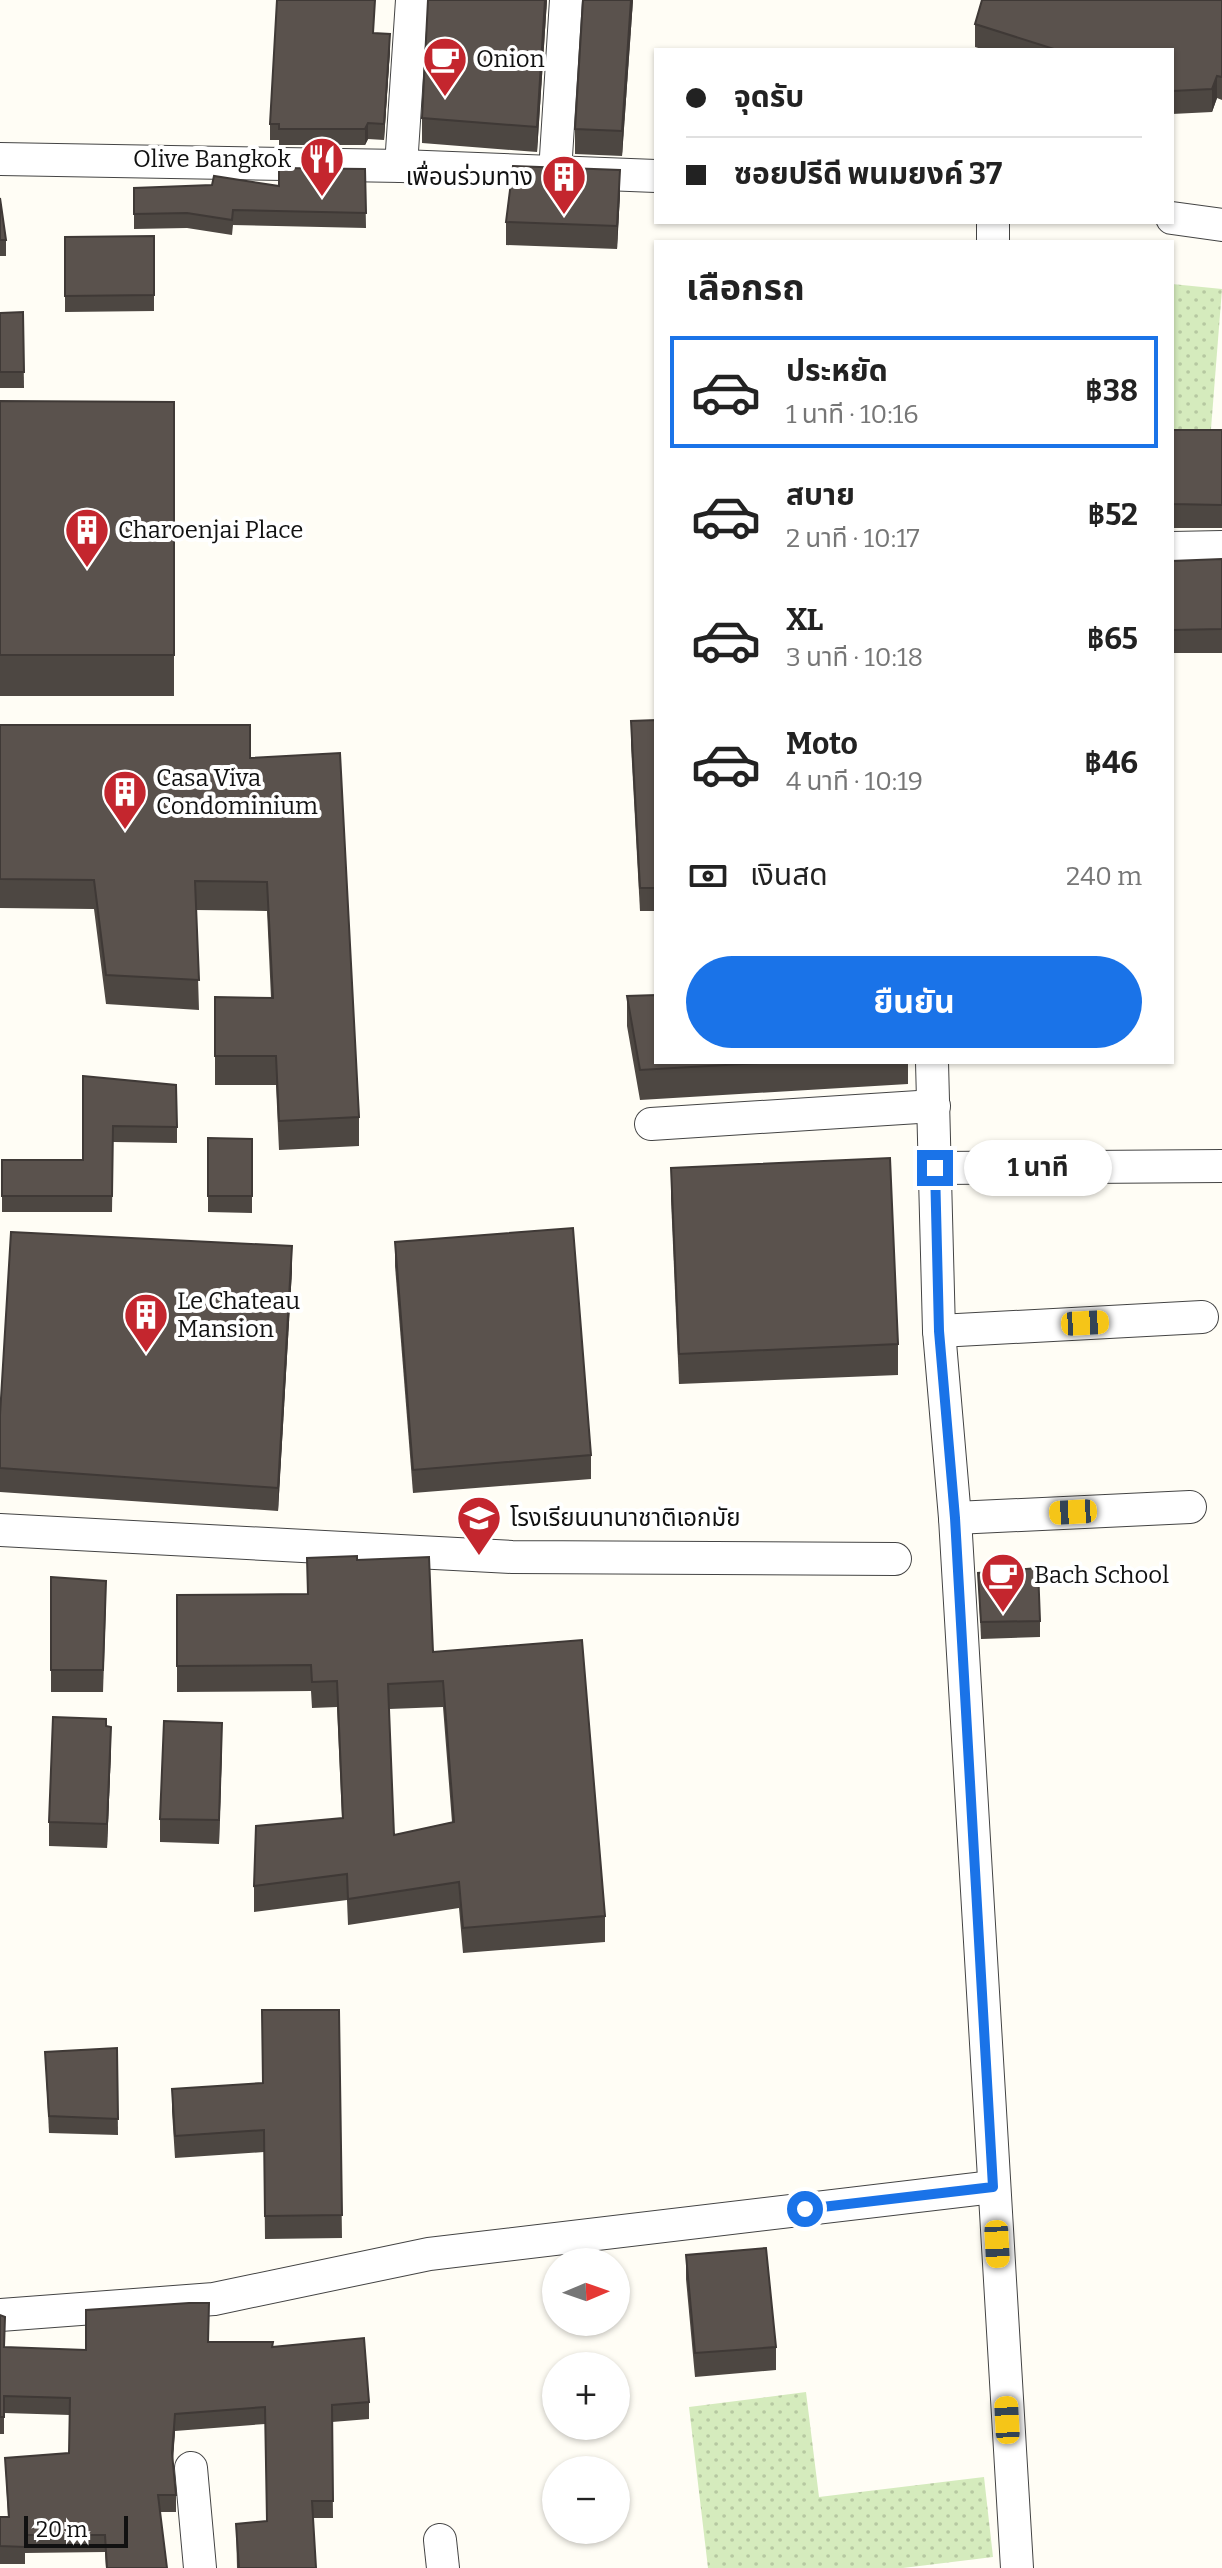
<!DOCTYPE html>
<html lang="th">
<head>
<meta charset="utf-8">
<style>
  :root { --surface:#fff; --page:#f2f2f2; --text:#222; --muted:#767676; --line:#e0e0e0; --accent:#1a73e8 }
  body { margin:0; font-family:Bitter,"Noto Sans Thai",serif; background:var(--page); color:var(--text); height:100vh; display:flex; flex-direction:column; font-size:30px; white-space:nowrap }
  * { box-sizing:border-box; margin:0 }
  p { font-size:26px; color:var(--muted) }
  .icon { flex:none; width:44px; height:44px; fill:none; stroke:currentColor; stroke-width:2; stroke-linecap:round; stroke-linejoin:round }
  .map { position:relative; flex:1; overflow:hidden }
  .sheet { position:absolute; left:654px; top:240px; width:520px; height:824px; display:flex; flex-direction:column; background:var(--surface); border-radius:0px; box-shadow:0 2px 6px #0004 }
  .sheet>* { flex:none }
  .hud { position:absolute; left:654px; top:48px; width:520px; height:176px; border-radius:0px; box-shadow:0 2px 6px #0004; display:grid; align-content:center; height:176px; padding:0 32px; background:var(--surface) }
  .needle { width:52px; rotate:88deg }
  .controls { position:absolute; left:542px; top:2248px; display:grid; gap:16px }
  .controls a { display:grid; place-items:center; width:88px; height:88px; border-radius:50%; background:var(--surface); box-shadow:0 2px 6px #0004; font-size:40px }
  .scale { position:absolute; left:24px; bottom:20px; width:104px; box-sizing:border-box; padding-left:8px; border:4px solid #111; border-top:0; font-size:22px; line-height:28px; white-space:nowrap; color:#111; -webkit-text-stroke:6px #fff; paint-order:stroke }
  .end { position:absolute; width:36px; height:36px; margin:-18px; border:10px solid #1a73e8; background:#fff; box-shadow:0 0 0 4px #fff }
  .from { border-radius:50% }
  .bubble { position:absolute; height:56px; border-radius:28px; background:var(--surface); box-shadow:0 2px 6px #0004; font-size:26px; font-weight:700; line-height:56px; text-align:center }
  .car { position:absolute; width:24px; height:48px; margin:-24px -12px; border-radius:10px; box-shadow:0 0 6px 2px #0007; background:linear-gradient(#f5c518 24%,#345 0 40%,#f5c518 0 76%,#345 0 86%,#f5c518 0) }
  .hud b { display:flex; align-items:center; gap:28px; height:76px; font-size:30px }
  .hud b+b { border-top:2px solid var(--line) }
  .hud i { width:20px; height:20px; background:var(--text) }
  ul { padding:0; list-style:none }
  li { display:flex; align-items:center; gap:24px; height:112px; margin:0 16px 12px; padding:0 16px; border:4px solid transparent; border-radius:0px }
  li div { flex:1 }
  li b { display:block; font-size:30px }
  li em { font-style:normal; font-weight:700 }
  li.selected { border-color:var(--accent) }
  li>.icon { width:72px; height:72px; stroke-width:1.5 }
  h2 { padding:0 32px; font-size:36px; line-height:96px }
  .pay { display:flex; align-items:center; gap:20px; height:88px; padding:0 32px; font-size:30px }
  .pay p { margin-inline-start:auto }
  .primary-button { display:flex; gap:16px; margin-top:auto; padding:16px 32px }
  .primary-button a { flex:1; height:92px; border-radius:48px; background:var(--accent); color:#fff; font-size:32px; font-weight:700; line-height:92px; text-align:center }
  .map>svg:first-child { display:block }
  .grass { fill:url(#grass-dots) }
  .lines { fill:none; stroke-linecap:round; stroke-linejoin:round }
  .minor-casing { stroke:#444; stroke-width:34 }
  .minor { stroke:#fff; stroke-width:32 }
  .wall { fill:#4d4742; fill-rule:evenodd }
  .shaded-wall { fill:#3f3936 }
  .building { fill:#5a524d; stroke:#3f3936; stroke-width:2; fill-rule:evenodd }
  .route { stroke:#1a73e8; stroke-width:10 }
  .labels { text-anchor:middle; stroke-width:8; stroke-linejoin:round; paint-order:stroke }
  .poi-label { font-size:24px; fill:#111; stroke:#fff; text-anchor:start }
</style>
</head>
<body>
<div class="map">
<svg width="1222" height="2568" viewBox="0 0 1222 2568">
  <defs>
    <pattern id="grass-dots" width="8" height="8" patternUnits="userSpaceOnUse" patternTransform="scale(2)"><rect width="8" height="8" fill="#d5ebbd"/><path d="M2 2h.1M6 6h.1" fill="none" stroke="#b6c8a1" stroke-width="1.8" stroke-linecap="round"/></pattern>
  </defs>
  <rect width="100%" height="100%" fill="#fffdf5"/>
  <!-- grass -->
  <g class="grass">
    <polygon points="1172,284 1222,289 1209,454 1172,454"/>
    <polygon points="806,2392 819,2497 984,2477 993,2557 903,2568 708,2568 689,2407"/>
  </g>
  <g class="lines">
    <!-- minor casing -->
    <g class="minor-casing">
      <g id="minor">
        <polyline points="0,159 401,166 656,176"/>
        <polyline points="401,166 412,0"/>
        <polyline points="555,172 566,0"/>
        <polyline points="1172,218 1222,225"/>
        <polyline points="993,242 993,222"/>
        <polyline points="1172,548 1222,547"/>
        <polyline points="932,1062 939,1331 955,1518 1017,2568"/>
        <polyline points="651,1124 934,1106"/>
        <polyline points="935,1168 1222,1166"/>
        <polyline points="939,1331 1202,1317"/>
        <polyline points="955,1518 1190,1507"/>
        <polyline points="0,1530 512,1557 895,1559"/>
        <polyline points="0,2315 214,2299 429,2254 993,2187"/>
        <polyline points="191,2468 200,2568"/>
        <polyline points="440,2540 443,2568"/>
      </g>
    </g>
    <!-- minor -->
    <use href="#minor" class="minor"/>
  </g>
  <!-- wall -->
  <g class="wall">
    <polygon points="547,0 537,152 422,143 422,118"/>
    <polygon points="583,0 633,0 622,156 575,154 575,129"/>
    <polygon points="1222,0 1222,100 1217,98 1212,112 1172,114 1172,50 985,50 975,47 975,24"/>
    <polygon points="374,33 390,50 384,140 368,139 365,145 279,145 279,140 270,140 270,124"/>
    <polygon points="365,169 366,228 233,225 232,235 187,228 134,229 134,188 279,186"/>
    <polygon points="620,194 617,249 506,245 506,222"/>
    <polygon points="0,198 6,240 6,256 0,256"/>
    <polygon points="154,236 154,311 65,312 65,237"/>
    <polygon points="23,312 24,388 0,388 0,313"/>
    <polygon points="0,401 174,402 174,696 0,696"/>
    <rect x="1172" y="430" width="50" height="98"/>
    <polygon points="1222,559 1222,653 1172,653 1172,561"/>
    <polygon points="656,720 656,911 640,911 631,745 631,721"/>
    <polygon points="0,725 250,758 359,1117 359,1146 279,1150 276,1085 215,1085 215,997 271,998 267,911 196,910 199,1010 106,1004 94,909 0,908"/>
    <polygon points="627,996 656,1062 908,1062 908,1084 640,1100 627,1026"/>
    <polygon points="83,1076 177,1127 177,1143 113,1142 112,1212 2,1212 2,1160 83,1160"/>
    <polygon points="208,1138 252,1139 252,1213 208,1212"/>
    <polygon points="671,1168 898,1344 898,1375 679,1384 671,1199"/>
    <polygon points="395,1242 591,1455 591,1479 413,1493 395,1266"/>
    <polygon points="292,1270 278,1511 0,1492 0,1415"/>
    <path d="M 307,1558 L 357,1560 L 433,1652 L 605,1916 L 605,1942 L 463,1953 L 459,1908 L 348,1925 L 347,1900 L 254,1912 L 254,1886 L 342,1818 L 337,1707 L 312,1708 L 311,1691 L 177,1692 L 177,1595 L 307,1594 ZM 443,1707 L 452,1822 L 394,1835 L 389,1709 Z"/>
    <polygon points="978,1573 1040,1621 1040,1637 981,1639"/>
    <polygon points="51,1577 106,1603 103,1692 51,1692"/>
    <polygon points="106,1726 111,1750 107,1848 49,1846 49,1822"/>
    <polygon points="222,1746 219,1844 160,1842 160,1819"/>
    <polygon points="339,2010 342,2238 265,2239 264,2152 175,2158 172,2111 172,2089 263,2083"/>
    <polygon points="117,2048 118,2135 49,2133 45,2052"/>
    <polygon points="686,2255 776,2347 776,2370 695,2377 686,2279"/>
    <polygon points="0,2315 4,2347 86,2350 208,2342 272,2347 369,2402 369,2419 332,2422 333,2518 313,2518 316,2568 237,2568 236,2524 267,2521 265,2424 175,2431 173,2461 176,2495 176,2512 160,2512 167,2568 106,2568 105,2552 25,2553 25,2564 0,2564 0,2517 8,2517 5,2458 69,2453 70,2415 4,2413 4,2434 0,2434"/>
  </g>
  <!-- shaded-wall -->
  <g class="shaded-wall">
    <polygon points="545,0 547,0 537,152 537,127"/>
    <polygon points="631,0 633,0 622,156 622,131"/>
    <polygon points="390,34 390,50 384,140 384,124"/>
    <polygon points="1217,76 1217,98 1212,112 1212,89"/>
    <polygon points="368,123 368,139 365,145 365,129"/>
    <polygon points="620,170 620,194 617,249 617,226"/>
    <polygon points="292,1246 292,1270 278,1511 278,1488"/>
    <polygon points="222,1723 222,1746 219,1844 219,1820"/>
    <polygon points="111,1727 111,1750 107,1848 107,1824"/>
    <polygon points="175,2414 175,2431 172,2470 172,2453"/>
  </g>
  <!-- building -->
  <g class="building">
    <polygon points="277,0 375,0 373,33 390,34 384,124 368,123 365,129 279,129 279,124 270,124"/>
    <polygon points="428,0 545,0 537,127 422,118"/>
    <polygon points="583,0 631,0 622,131 575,129"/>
    <polygon points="982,0 1222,0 1222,77 1217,76 1212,89 1172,91 1172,50 1057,50 975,24"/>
    <polygon points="513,166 620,170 617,226 506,222"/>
    <polygon points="279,168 365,169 366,213 233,210 232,220 187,213 134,214 134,188 212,185 214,176 279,186"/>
    <polygon points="0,198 6,240 0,240"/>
    <polygon points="154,236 154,295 65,296 65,237"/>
    <polygon points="23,312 24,372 0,372 0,313"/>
    <polygon points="0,401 174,402 174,655 0,655"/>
    <polygon points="1172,430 1222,430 1222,505 1172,504"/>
    <polygon points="1222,559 1222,629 1172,630 1172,561"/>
    <polygon points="656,720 656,888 640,888 631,721"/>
    <polygon points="0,725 250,725 250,758 340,753 359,1117 279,1121 276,1056 215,1056 215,997 273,998 267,882 195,881 199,980 106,975 94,880 0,879"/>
    <polygon points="656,995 656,1062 775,1062 640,1070 627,996"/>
    <polygon points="83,1076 176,1085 177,1127 113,1126 112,1196 2,1196 2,1160 83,1160"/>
    <polygon points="208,1138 252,1139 252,1196 208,1196"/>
    <polygon points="890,1158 898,1344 679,1354 671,1168"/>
    <polygon points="573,1228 591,1455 413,1470 395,1242"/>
    <polygon points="11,1232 292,1246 278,1488 0,1468 0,1415"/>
    <path d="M 357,1556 L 357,1560 L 429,1557 L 433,1652 L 582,1640 L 605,1916 L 463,1928 L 459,1882 L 348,1899 L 347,1874 L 254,1886 L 256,1826 L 343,1818 L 337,1681 L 312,1682 L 311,1665 L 177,1666 L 177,1595 L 308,1594 L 307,1558 ZM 443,1681 L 454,1822 L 394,1835 L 388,1684 Z"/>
    <polygon points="1038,1568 1040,1621 981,1622 978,1573"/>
    <polygon points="51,1577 106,1581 103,1670 51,1670"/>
    <polygon points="53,1717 106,1719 106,1726 111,1727 107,1824 49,1822"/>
    <polygon points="164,1721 222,1723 219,1820 160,1819"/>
    <polygon points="262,2010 339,2010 342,2215 265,2216 264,2130 175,2136 172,2089 263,2083"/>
    <polygon points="117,2048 118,2119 49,2116 45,2052"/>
    <polygon points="766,2248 776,2347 695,2353 686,2255"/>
    <polygon points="189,2303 209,2303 208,2342 273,2342 272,2347 364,2338 369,2402 332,2405 333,2501 312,2501 316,2568 239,2568 236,2524 267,2521 265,2407 175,2414 172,2453 176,2495 158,2495 167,2568 107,2568 105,2535 25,2535 25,2547 0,2546 0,2517 9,2517 5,2458 69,2453 70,2398 4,2396 4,2417 0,2417 0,2315 5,2317 4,2347 86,2350 86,2310"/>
  </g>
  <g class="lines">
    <!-- route -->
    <polyline class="route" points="805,2209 993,2187 955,1518 939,1331 935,1168"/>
  </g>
  <!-- icons -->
  <defs>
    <g id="cafe-pin" transform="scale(2.3)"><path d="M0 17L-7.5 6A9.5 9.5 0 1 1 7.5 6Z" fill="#c4262e" stroke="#fff"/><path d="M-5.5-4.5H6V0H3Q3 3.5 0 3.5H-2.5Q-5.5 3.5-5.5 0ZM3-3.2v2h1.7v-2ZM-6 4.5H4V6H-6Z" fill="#fff"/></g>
    <g id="restaurant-pin" transform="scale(2.3)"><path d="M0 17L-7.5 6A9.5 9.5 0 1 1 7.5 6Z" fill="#c4262e" stroke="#fff"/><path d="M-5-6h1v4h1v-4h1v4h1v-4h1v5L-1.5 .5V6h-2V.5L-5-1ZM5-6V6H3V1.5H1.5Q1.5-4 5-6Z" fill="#fff"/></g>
    <g id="building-pin" transform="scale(2.3)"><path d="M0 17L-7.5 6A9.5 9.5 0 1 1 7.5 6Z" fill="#c4262e" stroke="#fff"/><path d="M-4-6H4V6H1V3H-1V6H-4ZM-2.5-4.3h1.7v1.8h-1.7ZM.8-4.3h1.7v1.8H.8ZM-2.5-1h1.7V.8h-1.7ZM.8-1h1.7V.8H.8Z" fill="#fff"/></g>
    <g id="school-pin" transform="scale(2.3)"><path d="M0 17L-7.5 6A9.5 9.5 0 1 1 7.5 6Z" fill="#c4262e" stroke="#fff"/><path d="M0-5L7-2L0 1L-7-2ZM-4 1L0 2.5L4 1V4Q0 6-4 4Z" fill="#fff"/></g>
  </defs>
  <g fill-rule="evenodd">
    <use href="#cafe-pin" x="445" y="59"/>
    <use href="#restaurant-pin" x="322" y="159"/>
    <use href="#building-pin" x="564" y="177"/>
    <use href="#building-pin" x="87" y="530"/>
    <use href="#building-pin" x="125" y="792"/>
    <use href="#building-pin" x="146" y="1315"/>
    <use href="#school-pin" x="479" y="1518"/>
    <use href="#cafe-pin" x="1003" y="1575"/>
  </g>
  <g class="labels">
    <!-- poi labels -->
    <g class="poi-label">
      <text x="476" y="67">Onion</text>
      <text x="291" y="167" text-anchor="end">Olive Bangkok</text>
      <text x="533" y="185" text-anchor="end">เพื่อนร่วมทาง</text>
      <text x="118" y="538">Charoenjai Place</text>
      <text x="156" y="786">Casa Viva<tspan x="156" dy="28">Condominium</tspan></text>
      <text x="177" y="1309">Le Chateau<tspan x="177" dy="28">Mansion</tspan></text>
      <text x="510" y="1526">โรงเรียนนานาชาติเอกมัย</text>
      <text x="1034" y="1583">Bach School</text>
    </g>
  </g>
</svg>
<div class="controls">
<a><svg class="needle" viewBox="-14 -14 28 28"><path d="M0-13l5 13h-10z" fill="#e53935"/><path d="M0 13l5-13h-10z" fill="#767676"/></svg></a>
<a>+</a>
<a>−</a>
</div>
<div class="scale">20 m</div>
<i class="end from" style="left:805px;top:2209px"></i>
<i class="end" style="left:935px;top:1168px"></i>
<div class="bubble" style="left:964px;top:1140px;width:148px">1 นาที</div>
<i class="car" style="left:1085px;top:1323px;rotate:87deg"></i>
<i class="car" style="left:1073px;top:1512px;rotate:267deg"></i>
<i class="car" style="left:997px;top:2244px;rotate:177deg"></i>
<i class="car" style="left:1007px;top:2420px;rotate:357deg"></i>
<div class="hud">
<b><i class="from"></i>จุดรับ</b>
<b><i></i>ซอยปรีดี พนมยงค์ 37</b>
</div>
<section class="sheet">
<h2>เลือกรถ</h2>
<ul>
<li class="selected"><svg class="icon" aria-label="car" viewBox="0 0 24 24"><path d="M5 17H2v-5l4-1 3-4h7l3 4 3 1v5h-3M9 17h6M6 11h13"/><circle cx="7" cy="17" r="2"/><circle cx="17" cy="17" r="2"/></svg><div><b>ประหยัด</b><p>1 นาที · 10:16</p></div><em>฿38</em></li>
<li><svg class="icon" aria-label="car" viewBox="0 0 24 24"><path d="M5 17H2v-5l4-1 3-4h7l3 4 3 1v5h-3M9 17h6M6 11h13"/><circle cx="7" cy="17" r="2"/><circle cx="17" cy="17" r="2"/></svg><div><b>สบาย</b><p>2 นาที · 10:17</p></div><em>฿52</em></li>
<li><svg class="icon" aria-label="car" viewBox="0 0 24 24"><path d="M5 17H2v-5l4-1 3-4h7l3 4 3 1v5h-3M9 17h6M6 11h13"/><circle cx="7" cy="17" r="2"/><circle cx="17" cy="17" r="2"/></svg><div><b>XL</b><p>3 นาที · 10:18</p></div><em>฿65</em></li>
<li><svg class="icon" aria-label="car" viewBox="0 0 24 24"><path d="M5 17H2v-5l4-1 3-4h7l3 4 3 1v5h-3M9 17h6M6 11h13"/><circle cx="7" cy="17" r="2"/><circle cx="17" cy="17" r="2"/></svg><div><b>Moto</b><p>4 นาที · 10:19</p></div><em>฿46</em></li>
</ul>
<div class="pay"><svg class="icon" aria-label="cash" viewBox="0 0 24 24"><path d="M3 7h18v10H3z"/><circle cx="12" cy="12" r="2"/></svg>เงินสด<p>240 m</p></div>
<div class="primary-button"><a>ยืนยัน</a></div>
</section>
</div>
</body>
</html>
